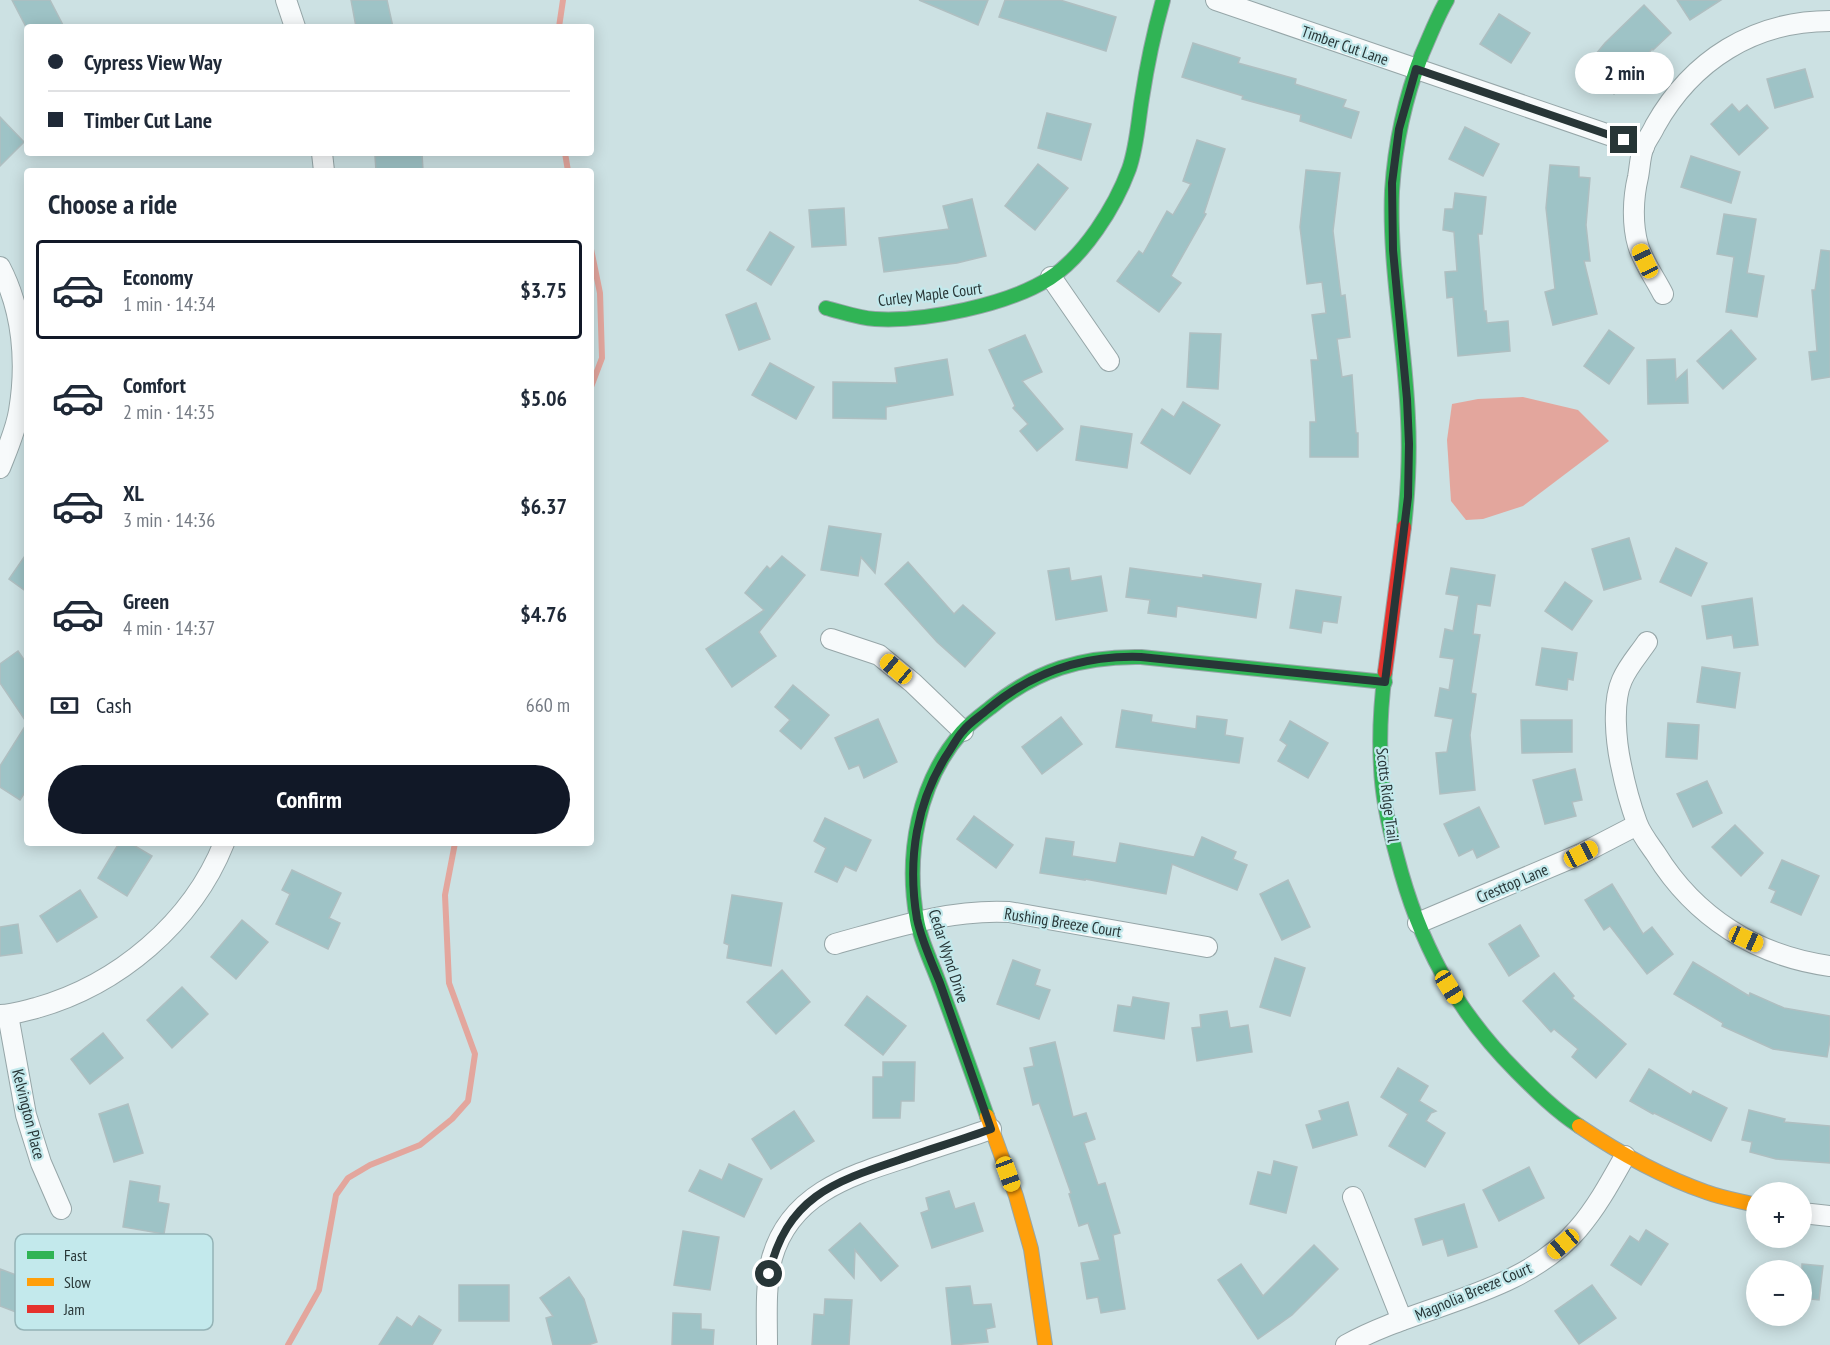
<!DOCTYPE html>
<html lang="en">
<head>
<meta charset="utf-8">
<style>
  :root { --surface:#fff; --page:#f2f2f3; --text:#1f2937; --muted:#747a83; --line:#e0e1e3; --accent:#111827 }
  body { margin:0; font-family:"PT Sans Narrow",sans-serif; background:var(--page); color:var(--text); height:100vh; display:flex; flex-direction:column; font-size:22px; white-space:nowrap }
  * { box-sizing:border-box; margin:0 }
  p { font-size:20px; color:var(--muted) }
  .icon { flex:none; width:33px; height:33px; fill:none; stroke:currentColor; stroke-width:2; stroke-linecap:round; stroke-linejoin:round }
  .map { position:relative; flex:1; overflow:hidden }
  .drawer { position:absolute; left:24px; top:168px; width:570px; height:678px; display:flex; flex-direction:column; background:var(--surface); border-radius:6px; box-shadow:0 3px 15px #0003 }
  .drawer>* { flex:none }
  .top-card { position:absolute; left:24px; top:24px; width:570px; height:132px; border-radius:6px; box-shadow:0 3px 15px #0003; display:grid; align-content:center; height:132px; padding:0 24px; background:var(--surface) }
  .tools { position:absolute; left:1746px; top:1182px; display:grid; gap:12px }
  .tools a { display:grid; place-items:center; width:66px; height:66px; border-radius:50%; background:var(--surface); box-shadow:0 3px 15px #0003; font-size:30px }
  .end { position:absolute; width:27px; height:27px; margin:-14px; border:8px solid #283637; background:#fff; box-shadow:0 0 0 3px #fff }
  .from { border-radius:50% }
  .bubble { position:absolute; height:42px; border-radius:21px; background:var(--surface); box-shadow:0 3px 15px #0003; font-size:20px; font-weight:600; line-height:42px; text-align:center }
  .car { position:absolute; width:18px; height:36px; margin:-18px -9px; border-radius:8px; box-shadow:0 0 4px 2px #0007; background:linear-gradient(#f5c518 24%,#345 0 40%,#f5c518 0 76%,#345 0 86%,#f5c518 0) }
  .top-card b { display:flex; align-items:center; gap:21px; height:57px; font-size:22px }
  .top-card b+b { border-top:2px solid var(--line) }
  .top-card i { width:15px; height:15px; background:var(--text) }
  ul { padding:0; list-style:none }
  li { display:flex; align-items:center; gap:18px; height:99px; margin:0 12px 9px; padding:0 12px; border:3px solid transparent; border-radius:6px }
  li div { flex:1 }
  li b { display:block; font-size:22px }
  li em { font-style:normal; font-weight:600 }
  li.on { border-color:var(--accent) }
  li>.icon { width:54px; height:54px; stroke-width:1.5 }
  h2 { padding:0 24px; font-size:27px; line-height:72px }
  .pay { display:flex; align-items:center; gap:15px; height:66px; padding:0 24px; font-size:22px }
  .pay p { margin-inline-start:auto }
  .primary-button { display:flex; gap:12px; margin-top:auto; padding:12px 24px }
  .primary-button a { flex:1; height:69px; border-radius:36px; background:var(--accent); color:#fff; font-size:24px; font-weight:600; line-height:69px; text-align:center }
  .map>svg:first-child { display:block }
  .water { fill:#e3a69d }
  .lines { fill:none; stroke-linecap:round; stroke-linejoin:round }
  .stream { stroke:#e3a69d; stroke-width:6 }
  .building { fill:#9ec3c6; stroke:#afbfc1; stroke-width:1.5 }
  .street-casing { stroke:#96a6a8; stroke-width:22 }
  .fast-casing { stroke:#96a6a8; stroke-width:16 }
  .slow-casing { stroke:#96a6a8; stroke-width:16 }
  .jam-casing { stroke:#96a6a8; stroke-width:16 }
  .street { stroke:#f7fafb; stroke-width:20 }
  .fast { stroke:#30b455; stroke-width:14 }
  .slow { stroke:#ff9f0a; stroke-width:14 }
  .jam { stroke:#e5322d; stroke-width:14 }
  .route { stroke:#283637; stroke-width:8 }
  .labels { text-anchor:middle; stroke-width:4.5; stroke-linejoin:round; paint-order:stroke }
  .street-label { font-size:16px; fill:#283637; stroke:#c3e9ec }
  .key { fill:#c3e9ec; stroke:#94b3b6; stroke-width:1.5 }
  .key-label { font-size:16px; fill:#283637 }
</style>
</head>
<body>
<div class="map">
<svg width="1830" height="1345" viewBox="0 0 1830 1345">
  <rect width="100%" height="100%" fill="#cce1e3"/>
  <!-- water -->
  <polygon class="water" points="1523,397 1578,410 1609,441 1523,506 1483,519 1466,520 1451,501 1447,440 1452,404 1478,399"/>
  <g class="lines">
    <!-- stream -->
    <g class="stream">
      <polyline points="559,27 563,0"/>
      <polyline points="565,153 568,171"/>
      <polyline points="591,249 600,293 602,358 591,387"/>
      <polyline points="288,1345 319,1290 336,1195 348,1178 370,1165 420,1145 452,1119 468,1101 475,1054 449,983 445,895 455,843"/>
    </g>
  </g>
  <!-- building -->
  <g class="building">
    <polygon points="12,0 50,0 64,27 26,27"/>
    <polygon points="351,0 387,0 393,27 356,27"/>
    <polygon points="919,0 988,0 978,25"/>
    <polygon points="1005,0 1060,0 1116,17 1106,51 999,17"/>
    <polygon points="1677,0 1721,0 1690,20"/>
    <polygon points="1644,5 1671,33 1653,50 1652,49 1614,94 1600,83 1595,88 1579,75 1605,43"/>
    <polygon points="1499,14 1530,33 1511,63 1480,44"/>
    <polygon points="1193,43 1240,58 1238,63 1296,79 1295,84 1346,100 1343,107 1359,112 1351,138 1300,121 1301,115 1242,99 1243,96 1182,77"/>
    <polygon points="1805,69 1813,97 1775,108 1767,79"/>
    <polygon points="1732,104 1739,112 1747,105 1768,128 1739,155 1711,124"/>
    <polygon points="1047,113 1091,124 1081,160 1038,148"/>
    <polygon points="0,117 24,142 0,166"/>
    <polygon points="1465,127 1499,144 1483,176 1449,159"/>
    <polygon points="1197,140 1225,149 1204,213 1206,214 1171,276 1181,283 1159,312 1117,281 1139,251 1143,254 1167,211 1173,215 1191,184 1183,181"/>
    <polygon points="385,153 422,153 423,171 376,171 375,156 385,155"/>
    <polygon points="1691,156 1740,172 1731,203 1681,187"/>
    <polygon points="1038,164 1068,188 1035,230 1005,206"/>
    <polygon points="1550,165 1579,167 1579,177 1590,178 1586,225 1590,261 1584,261 1597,314 1553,325 1545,292 1555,289 1546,208"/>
    <polygon points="1306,170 1340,173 1333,231 1341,296 1345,295 1350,337 1337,339 1342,377 1352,375 1356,433 1358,433 1358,457 1310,457 1310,422 1316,422 1311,360 1318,360 1312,315 1326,313 1322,282 1307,284 1300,227"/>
    <polygon points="1455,193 1486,197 1482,234 1478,234 1484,311 1486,311 1487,323 1508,321 1510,351 1458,356 1453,297 1447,298 1445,272 1457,271 1454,232 1443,230 1445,209 1453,209"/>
    <polygon points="972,199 986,256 957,263 884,272 879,238 949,229 943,206"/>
    <polygon points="844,208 846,245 812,247 809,210"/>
    <polygon points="1724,214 1756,219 1747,273 1764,276 1757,317 1726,312 1734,257 1717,254"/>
    <polygon points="770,232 794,247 771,285 747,270"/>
    <polygon points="1821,250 1830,251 1830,377 1812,380 1809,352 1817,351 1812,290 1815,290"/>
    <polygon points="756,303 770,339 739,350 726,315"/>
    <polygon points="1609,330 1634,348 1609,384 1584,366"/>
    <polygon points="1731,330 1756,359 1723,389 1697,361"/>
    <polygon points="1190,333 1221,334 1218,389 1187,387"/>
    <polygon points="1025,335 1042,372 1022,381 1063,429 1037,451 1020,431 1028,424 1013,408 1015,406 989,350"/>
    <polygon points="947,359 953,395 886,407 886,419 833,418 833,382 897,383 895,368"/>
    <polygon points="1675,359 1676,380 1687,370 1688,403 1648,404 1647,360"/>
    <polygon points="770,363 814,387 796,419 752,395"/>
    <polygon points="1183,402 1220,425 1190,474 1141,443 1162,409 1174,417"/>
    <polygon points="1081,426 1132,434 1127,468 1076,460"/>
    <polygon points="829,526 881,534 875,573 861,557 858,576 821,570"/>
    <polygon points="1629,538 1641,579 1604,590 1592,549"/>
    <polygon points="1676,548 1707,563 1691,596 1660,582"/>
    <polygon points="27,553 27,592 9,579"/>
    <polygon points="782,556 805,575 759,632 776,656 732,687 706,649 764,610 745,593 767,566 770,569"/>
    <polygon points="908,562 954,614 963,605 995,633 965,667 937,642 885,584"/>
    <polygon points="1069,568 1071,581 1101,576 1107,611 1056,620 1048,571"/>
    <polygon points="1130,568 1203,578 1203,575 1261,584 1256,618 1177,606 1176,617 1148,613 1150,600 1126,597"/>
    <polygon points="1451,568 1495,575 1490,606 1477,604 1473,634 1480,635 1471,693 1476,694 1470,735 1475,790 1440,794 1436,753 1447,752 1453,719 1435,716 1440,688 1449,690 1454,659 1440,657 1445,629 1453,631 1459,596 1446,594"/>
    <polygon points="1565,582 1592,601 1572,630 1545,611"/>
    <polygon points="1296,590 1341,597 1337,623 1323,621 1321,633 1290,628"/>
    <polygon points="1752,598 1758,645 1734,648 1732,635 1707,639 1702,606"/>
    <polygon points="1542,648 1577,653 1573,680 1568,679 1567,690 1536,685"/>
    <polygon points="18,651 27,664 27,723 0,683 0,664"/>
    <polygon points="1702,667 1740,673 1735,708 1697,702"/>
    <polygon points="793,685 829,715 801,749 780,731 790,720 775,707"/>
    <polygon points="1122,710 1152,715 1151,722 1196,729 1197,716 1227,720 1225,735 1243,738 1239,763 1116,747"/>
    <polygon points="1061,717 1082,744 1042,774 1022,747"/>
    <polygon points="878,719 897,762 864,778 859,765 849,769 835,738"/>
    <polygon points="1521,720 1572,720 1572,752 1522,753"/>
    <polygon points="1290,721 1328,743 1308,778 1278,761 1287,745 1280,740"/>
    <polygon points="27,723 27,789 20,800 0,787 0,766"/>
    <polygon points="1668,723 1699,725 1697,759 1666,757"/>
    <polygon points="1575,769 1582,800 1572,802 1576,816 1545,824 1533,780"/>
    <polygon points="1707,781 1722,813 1693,827 1677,794"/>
    <polygon points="1479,807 1499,847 1477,858 1473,849 1459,856 1444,824"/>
    <polygon points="974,816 1013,845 996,868 957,839"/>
    <polygon points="825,818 871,840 856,871 845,866 837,882 815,872 826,848 814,841"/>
    <polygon points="1735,825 1763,853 1741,876 1712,847"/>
    <polygon points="1202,837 1236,852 1233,859 1247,865 1237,890 1172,864 1166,894 1085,879 1085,880 1040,873 1046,838 1074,842 1072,856 1116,863 1120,843 1194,857"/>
    <polygon points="119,843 130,843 152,856 127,896 98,878"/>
    <polygon points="1782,860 1819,876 1801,915 1771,902 1776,891 1769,888"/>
    <polygon points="292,870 341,893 329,918 340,923 328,949 276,924 290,894 282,890"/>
    <polygon points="1288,880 1310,927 1282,940 1260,894"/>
    <polygon points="1612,884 1643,934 1652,927 1673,954 1647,974 1610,926 1604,930 1585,900"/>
    <polygon points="80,890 97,917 57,942 40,916"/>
    <polygon points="732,895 782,903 771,966 727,958 729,945 724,943"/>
    <polygon points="242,920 268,942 236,979 211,957"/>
    <polygon points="18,924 22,953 0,956 0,927"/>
    <polygon points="1520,925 1539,956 1509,976 1489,944"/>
    <polygon points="1275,958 1305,968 1290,1016 1260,1007"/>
    <polygon points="1013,960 1040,970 1035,985 1050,990 1039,1019 997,1004"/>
    <polygon points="1693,962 1749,996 1750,993 1784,1008 1830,1016 1830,1040 1827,1057 1773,1049 1722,1026 1723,1023 1674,994"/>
    <polygon points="782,970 810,1002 776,1034 747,1002"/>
    <polygon points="1554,973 1574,996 1572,998 1626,1044 1596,1078 1572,1057 1578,1049 1554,1029 1551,1032 1523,1001"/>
    <polygon points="182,987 208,1014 172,1048 147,1020"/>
    <polygon points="867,996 906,1026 883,1055 845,1025"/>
    <polygon points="1133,997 1169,1003 1164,1039 1114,1031 1118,1005 1131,1007"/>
    <polygon points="1227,1011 1230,1028 1248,1025 1252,1052 1197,1061 1192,1028 1201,1027 1200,1015"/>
    <polygon points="103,1033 123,1058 90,1084 71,1059"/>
    <polygon points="1055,1042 1073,1117 1086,1113 1095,1139 1084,1143 1098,1185 1105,1183 1120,1233 1113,1235 1125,1309 1101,1313 1098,1297 1087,1299 1081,1263 1100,1260 1088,1223 1079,1226 1069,1194 1071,1193 1039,1103 1033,1105 1024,1068 1034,1066 1030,1048"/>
    <polygon points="883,1062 915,1062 914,1101 901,1101 900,1118 873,1118 873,1077 883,1077"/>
    <polygon points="1398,1068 1428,1086 1419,1101 1436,1111 1431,1113 1426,1121 1445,1133 1425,1167 1389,1146 1408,1114 1381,1097"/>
    <polygon points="1649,1069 1691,1095 1693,1091 1727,1108 1711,1141 1654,1113 1653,1114 1630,1101"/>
    <polygon points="1348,1102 1357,1135 1313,1148 1306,1125 1322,1120 1319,1111"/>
    <polygon points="128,1104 143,1153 114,1162 99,1114"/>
    <polygon points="1749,1110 1785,1119 1784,1122 1830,1126 1830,1163 1776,1159 1750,1152 1752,1142 1742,1140"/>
    <polygon points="794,1111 814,1141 771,1169 752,1139"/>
    <polygon points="1274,1161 1297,1167 1286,1213 1250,1204 1258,1172 1271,1175"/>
    <polygon points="729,1164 762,1179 744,1217 689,1191 700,1170 722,1180"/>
    <polygon points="1529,1167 1544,1198 1499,1221 1483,1190"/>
    <polygon points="130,1181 160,1186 158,1202 169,1204 164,1234 123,1227"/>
    <polygon points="949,1191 955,1209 974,1203 983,1231 932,1248 921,1213 929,1210 926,1198"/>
    <polygon points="1464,1204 1477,1247 1448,1256 1443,1239 1423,1245 1415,1219"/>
    <polygon points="860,1223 898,1266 881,1281 855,1250 854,1278 829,1250"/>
    <polygon points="1646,1230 1668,1244 1641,1285 1611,1265 1630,1236 1639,1242"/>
    <polygon points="683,1231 719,1237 710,1290 674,1285"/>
    <polygon points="1314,1245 1338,1269 1292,1315 1258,1339 1218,1280 1241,1264 1263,1296"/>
    <polygon points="1802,1264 1823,1266 1819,1300 1802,1298"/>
    <polygon points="0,1269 54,1289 42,1322 0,1306"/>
    <polygon points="569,1277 584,1299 597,1342 588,1345 553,1345 546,1318 553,1316 540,1298"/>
    <rect x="459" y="1285" width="50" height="36"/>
    <polygon points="1592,1285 1616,1318 1579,1344 1555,1311"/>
    <polygon points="970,1286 973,1305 991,1304 995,1327 986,1329 988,1342 952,1345 946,1288"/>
    <polygon points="825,1299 852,1300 849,1345 812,1345 814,1314 824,1315"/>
    <polygon points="673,1313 701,1314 701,1329 714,1330 713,1345 672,1345"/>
    <polygon points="419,1316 441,1330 432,1345 379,1345 397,1317 412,1327"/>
  </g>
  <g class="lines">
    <!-- street casing -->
    <g class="street-casing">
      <g id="street">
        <polyline points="286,0 295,27"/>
        <polyline points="1216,0 1644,147"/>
        <polyline points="322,153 324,171"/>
        <path d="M 0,267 C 23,311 27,363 19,411 C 16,430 7,450 0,468"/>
        <polyline points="1051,277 1109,361"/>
        <path d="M 1663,294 C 1655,278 1643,262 1638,245 C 1632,224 1633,198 1638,177 C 1640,167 1640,155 1644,146 C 1647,139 1652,133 1655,126 C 1692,60 1754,21 1830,21"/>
        <polyline points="831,639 879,655 913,683 963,731"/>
        <path d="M 1647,642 C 1639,654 1628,666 1622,680 C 1612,702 1616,742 1621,765 C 1625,785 1630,804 1637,823 C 1641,834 1649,844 1656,854 C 1695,917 1756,956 1830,966"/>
        <polyline points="1418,923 1581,854 1637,825"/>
        <path d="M 835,944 C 893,928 949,909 1009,912 L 1207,947"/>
        <path d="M 0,1015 C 12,1015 24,1011 36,1008 C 118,985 192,923 224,843"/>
        <polyline points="8,1015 26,1115 41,1163 61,1209"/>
        <polyline points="1353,1197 1402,1320"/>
        <polyline points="1802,1213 1830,1216"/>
        <path d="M 767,1345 C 767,1316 765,1286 772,1258 C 790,1194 849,1176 904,1158 C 933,1148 962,1139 991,1129"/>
        <path d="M 1346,1345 C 1419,1304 1521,1296 1578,1229 C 1597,1207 1611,1181 1625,1156"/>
      </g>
    </g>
    <!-- fast casing -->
    <g class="fast-casing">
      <g id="fast">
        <path d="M 826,308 C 842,312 858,318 875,319 C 924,322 1008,305 1050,278 C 1084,256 1115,207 1129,169 C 1137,146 1138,122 1142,98 C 1147,65 1154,32 1163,0"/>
        <path d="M 1404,527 C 1408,491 1410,455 1408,418 C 1405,342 1389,267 1392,191 C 1395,144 1405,98 1422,54 C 1430,36 1437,17 1447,0"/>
        <path d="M 1385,672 C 1381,703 1379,736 1381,767 C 1382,797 1389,828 1397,857 C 1419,942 1454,1009 1517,1072 C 1536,1091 1556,1111 1579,1126"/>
        <path d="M 987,1116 C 971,1071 955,1025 938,980 C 931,961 920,939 917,920 C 905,855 918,782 962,732 C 970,723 981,715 990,708 C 1036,670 1082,656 1141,657 L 1385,682"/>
      </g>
    </g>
    <!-- slow casing -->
    <g class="slow-casing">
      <g id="slow">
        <polyline points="987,1116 1016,1196 1031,1249 1045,1345"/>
        <path d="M 1579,1126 C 1619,1153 1660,1176 1706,1192 C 1722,1198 1740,1201 1756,1205"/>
      </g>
    </g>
    <!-- jam casing -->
    <g class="jam-casing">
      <polyline id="jam" points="1385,672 1404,527"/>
    </g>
    <!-- street -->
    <use href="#street" class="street"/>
    <!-- fast -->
    <use href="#fast" class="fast"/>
    <!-- slow -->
    <use href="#slow" class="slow"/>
    <!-- jam -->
    <use href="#jam" class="jam"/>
  </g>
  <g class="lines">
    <!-- route -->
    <path class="route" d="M 769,1274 C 786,1198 833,1182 899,1160 C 930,1149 961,1140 991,1129 C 974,1080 957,1032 940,983 C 932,963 921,939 917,919 C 907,860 916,800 950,750 C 954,744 958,736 963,731 C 969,723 979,717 987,710 C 1032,672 1082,655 1141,657 L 1385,682 L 1408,497 L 1409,444 L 1407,399 L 1393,250 L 1392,183 L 1399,129 L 1416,69 L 1624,140"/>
  </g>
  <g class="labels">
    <!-- street labels -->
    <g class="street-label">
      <text transform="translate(1345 45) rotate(19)" y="6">Timber Cut Lane</text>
      <text transform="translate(930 294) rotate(-7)" y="6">Curley Maple Court</text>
      <text transform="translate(1388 795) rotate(83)" y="6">Scotts Ridge Trail</text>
      <text transform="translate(1512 883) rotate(-23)" y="6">Cresttop Lane</text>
      <text transform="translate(1063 922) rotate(9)" y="6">Rushing Breeze Court</text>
      <text transform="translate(949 956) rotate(72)" y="6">Cedar Wynd Drive</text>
      <text transform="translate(29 1114) rotate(76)" y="6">Kelvington Place</text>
      <text transform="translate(1473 1291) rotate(-23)" y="6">Magnolia Breeze Court</text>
    </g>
  </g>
  <!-- legend -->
  <rect x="15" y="1234" width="198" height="96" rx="9" class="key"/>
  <rect x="27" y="1251" width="27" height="8" fill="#30b455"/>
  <rect x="27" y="1278" width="27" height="8" fill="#ff9f0a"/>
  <rect x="27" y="1305" width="27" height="8" fill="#e5322d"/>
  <g class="key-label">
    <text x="64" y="1261">Fast</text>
    <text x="64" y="1288">Slow</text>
    <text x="64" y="1315">Jam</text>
  </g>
</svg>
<div class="tools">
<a>+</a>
<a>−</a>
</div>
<i class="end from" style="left:769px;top:1274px"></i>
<i class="end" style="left:1624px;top:140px"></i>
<div class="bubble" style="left:1575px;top:52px;width:99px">2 min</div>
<i class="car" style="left:1645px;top:261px;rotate:335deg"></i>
<i class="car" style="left:896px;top:669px;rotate:310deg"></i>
<i class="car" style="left:1581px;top:854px;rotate:62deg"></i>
<i class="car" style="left:1746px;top:939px;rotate:114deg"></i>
<i class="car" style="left:1449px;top:987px;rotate:148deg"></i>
<i class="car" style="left:1008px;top:1174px;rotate:160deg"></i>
<i class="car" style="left:1563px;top:1244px;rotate:230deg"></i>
<div class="top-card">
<b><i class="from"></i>Cypress View Way</b>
<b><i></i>Timber Cut Lane</b>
</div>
<section class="drawer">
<h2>Choose a ride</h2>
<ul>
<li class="on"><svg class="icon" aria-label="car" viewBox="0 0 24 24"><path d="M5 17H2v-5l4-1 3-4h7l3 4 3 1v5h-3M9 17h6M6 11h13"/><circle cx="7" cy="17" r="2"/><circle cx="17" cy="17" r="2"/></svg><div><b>Economy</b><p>1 min · 14:34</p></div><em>$3.75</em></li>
<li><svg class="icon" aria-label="car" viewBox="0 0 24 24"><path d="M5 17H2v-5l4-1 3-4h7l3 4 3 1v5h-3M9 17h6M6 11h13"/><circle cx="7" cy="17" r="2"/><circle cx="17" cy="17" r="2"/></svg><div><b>Comfort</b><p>2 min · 14:35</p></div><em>$5.06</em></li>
<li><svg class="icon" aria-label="car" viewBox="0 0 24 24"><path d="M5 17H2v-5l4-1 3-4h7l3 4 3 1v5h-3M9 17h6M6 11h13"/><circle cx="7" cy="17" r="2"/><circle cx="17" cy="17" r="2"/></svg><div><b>XL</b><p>3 min · 14:36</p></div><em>$6.37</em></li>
<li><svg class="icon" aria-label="car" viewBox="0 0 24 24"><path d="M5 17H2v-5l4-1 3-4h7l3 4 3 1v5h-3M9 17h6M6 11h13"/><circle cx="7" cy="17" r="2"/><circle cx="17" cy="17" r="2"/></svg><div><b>Green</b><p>4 min · 14:37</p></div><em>$4.76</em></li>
</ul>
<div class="pay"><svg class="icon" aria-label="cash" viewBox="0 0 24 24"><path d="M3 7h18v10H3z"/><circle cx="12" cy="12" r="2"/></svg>Cash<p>660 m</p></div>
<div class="primary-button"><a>Confirm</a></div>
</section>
</div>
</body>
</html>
